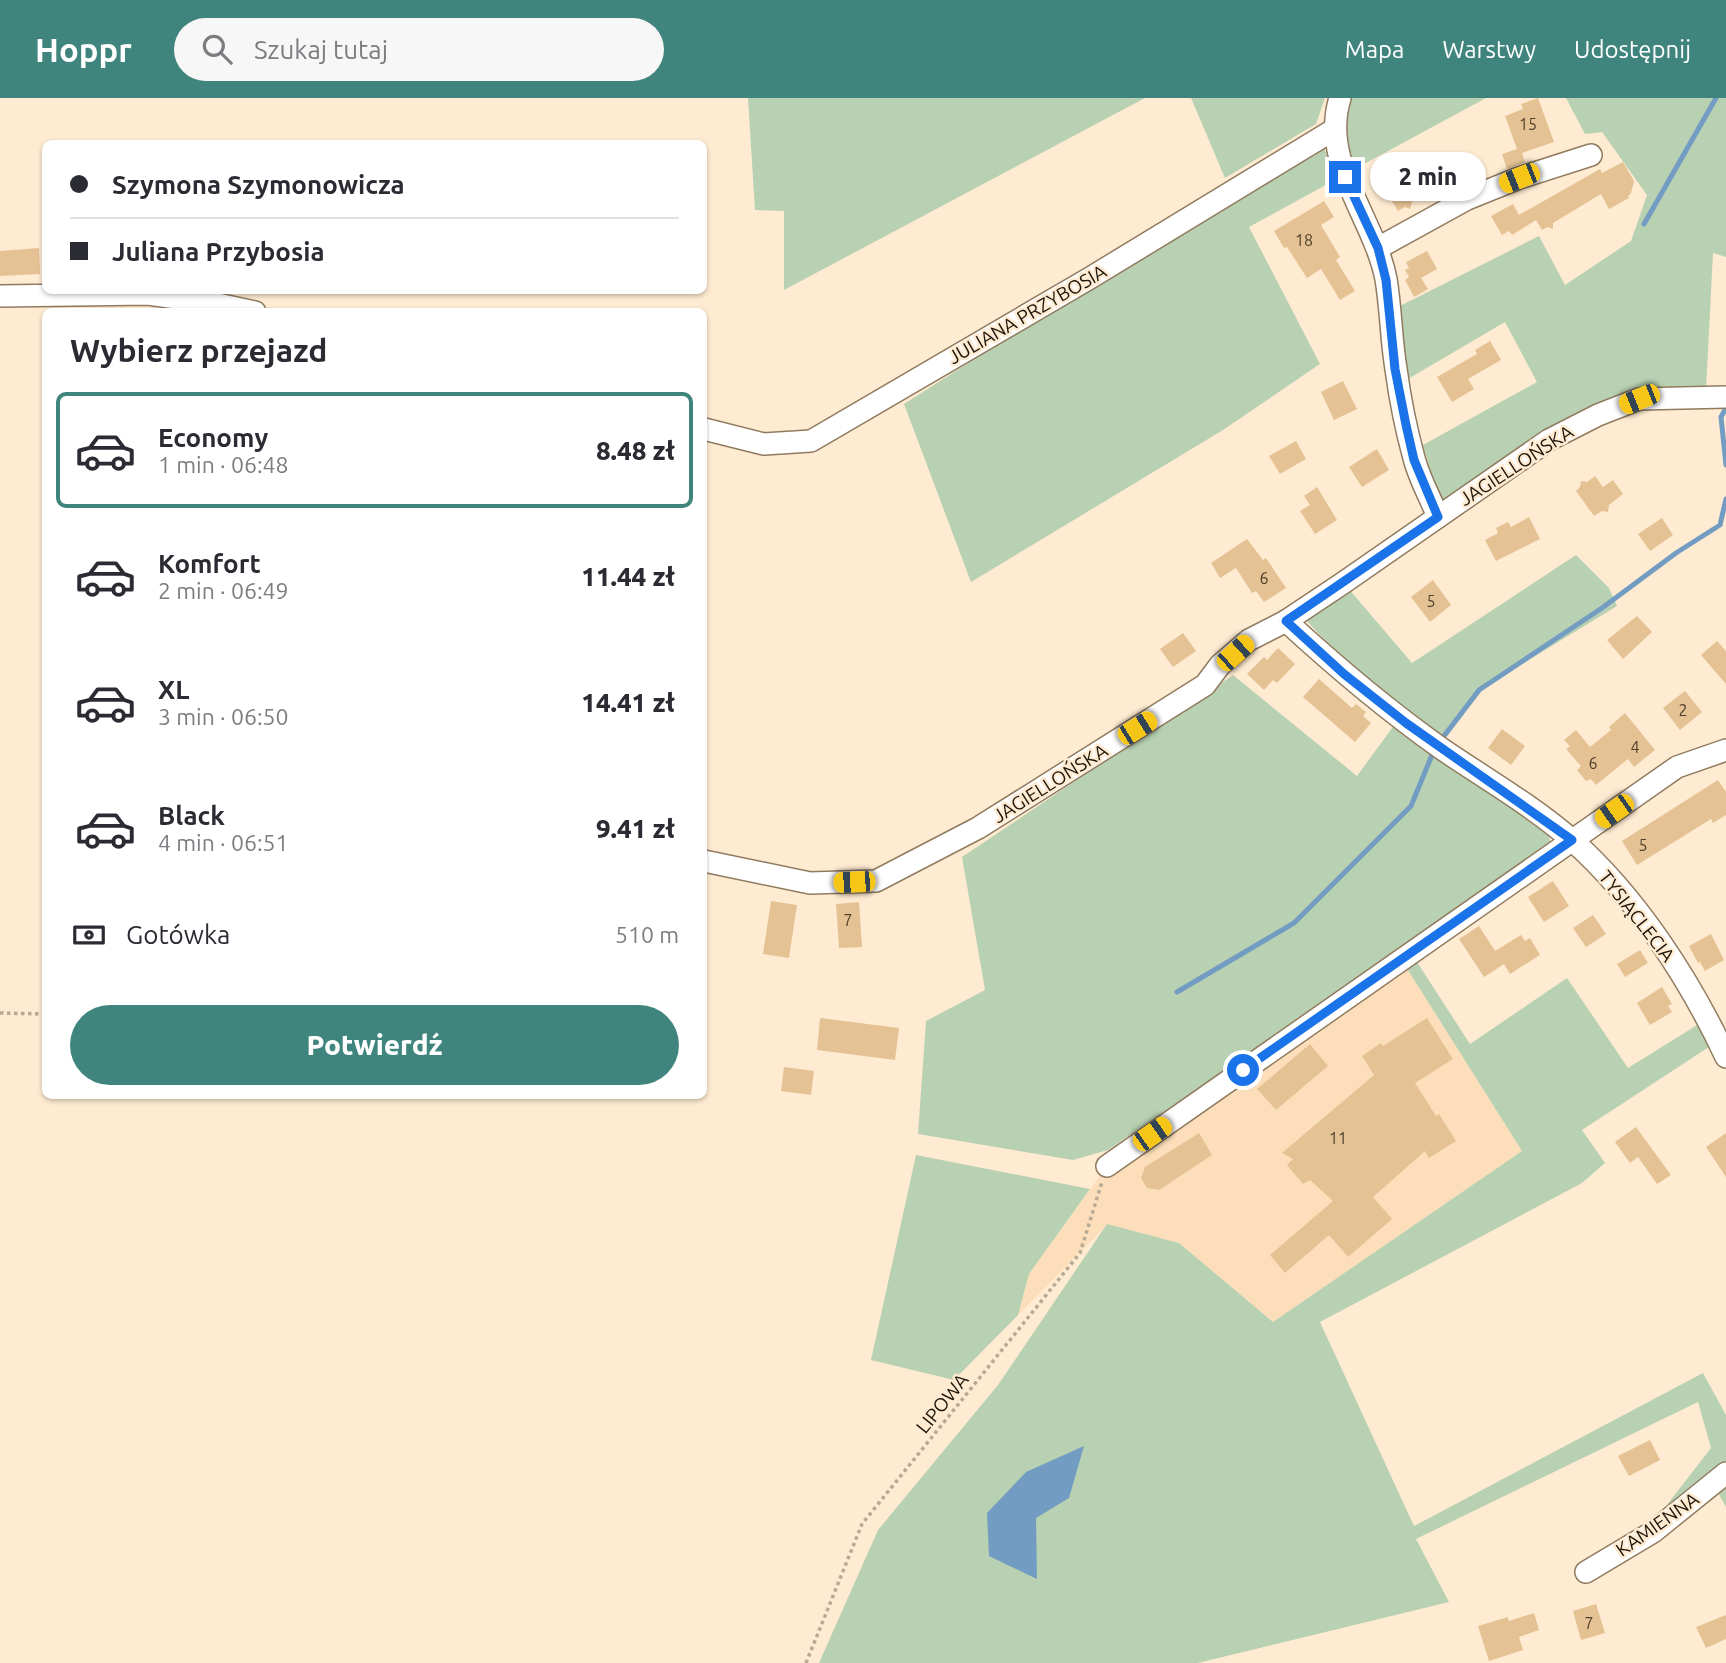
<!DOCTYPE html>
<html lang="pl">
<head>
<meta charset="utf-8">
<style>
  :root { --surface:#fff; --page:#f7f7f7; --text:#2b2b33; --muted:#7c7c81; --line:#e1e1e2; --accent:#40857d }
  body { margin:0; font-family:Ubuntu,sans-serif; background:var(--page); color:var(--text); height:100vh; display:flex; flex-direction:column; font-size:26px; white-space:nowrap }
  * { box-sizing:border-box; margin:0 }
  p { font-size:23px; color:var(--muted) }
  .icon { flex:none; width:38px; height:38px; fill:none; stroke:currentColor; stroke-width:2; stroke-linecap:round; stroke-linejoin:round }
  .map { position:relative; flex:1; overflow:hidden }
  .panel { position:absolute; left:42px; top:210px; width:665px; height:791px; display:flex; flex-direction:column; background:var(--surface); border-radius:10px; box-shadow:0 2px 5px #0004 }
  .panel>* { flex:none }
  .hud { position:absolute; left:42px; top:42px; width:665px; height:154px; border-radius:10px; box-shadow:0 2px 5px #0004; display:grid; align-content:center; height:154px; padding:0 28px; background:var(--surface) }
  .end { position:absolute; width:32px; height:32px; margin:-16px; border:9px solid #1a73e8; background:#fff; box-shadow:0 0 0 4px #fff }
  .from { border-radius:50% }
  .bubble { position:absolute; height:49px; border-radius:24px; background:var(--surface); box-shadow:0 2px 5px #0004; font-size:23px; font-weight:800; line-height:49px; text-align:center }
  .car { position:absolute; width:21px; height:42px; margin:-21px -10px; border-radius:9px; box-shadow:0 0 5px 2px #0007; background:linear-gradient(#f5c518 24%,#345 0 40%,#f5c518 0 76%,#345 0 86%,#f5c518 0) }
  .hud b { display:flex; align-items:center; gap:24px; height:66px; font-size:26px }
  .hud b+b { border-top:2px solid var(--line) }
  .hud i { width:18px; height:18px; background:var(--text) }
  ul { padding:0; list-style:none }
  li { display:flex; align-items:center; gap:21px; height:116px; margin:0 14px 10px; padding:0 14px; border:4px solid transparent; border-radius:10px }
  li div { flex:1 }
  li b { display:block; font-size:26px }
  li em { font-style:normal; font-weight:800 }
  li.selected { border-color:var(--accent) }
  li>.icon { width:63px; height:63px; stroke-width:1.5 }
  h2 { padding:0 28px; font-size:32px; line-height:84px }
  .pay { display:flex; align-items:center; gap:18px; height:77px; padding:0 28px; font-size:26px }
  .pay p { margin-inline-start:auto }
  .primary-button { display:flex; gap:14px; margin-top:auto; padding:14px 28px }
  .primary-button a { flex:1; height:80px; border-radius:42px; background:var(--accent); color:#fff; font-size:28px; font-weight:800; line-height:80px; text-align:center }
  header { display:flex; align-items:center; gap:42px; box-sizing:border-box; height:98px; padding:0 35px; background:var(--accent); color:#fff }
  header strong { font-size:33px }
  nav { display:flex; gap:38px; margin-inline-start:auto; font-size:24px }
  .search { width:490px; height:63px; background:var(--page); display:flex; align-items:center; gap:18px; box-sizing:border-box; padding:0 24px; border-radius:38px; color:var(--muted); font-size:26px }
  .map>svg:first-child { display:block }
  .built { fill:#fcdfba }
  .green { fill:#b8d1b2 }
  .water { fill:#739cc2 }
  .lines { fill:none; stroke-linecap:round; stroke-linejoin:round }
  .stream { stroke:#739cc2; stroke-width:5 }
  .building { fill:#e5c294 }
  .minor-casing { stroke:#917b5f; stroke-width:24 }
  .path { stroke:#b8a994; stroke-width:3.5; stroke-dasharray:3.5 3.5; stroke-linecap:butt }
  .minor { stroke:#fff; stroke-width:21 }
  .route { stroke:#1a73e8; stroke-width:9 }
  .labels { text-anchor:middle; stroke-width:5; stroke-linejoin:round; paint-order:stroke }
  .number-label { font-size:16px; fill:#4f402c }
  .street-label { font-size:19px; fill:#1d150a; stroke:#feebd2 }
</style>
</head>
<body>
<header>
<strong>Hoppr</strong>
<div class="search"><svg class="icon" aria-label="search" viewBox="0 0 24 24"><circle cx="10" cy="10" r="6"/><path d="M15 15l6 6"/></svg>Szukaj tutaj</div>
<nav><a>Mapa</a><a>Warstwy</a><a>Udostępnij</a></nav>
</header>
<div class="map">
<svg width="1726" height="1565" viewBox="0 0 1726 1565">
  <rect width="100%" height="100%" fill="#feebd2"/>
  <!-- built -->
  <polygon class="built" points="1401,861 1522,1053 1273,1224 1179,1145 1107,1127 1018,1217 1029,1176 1107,1068"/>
  <!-- green -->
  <g class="green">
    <polygon points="748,0 1145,0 784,192 784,113 755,112"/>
    <polygon points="1191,0 1325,0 1316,26 1225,80"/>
    <polygon points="1347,0 1486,0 1351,73 1343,13"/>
    <polygon points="1566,0 1726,0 1726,159 1713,155 1706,292 1635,295 1441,410 1423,347 1537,284 1505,224 1408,281 1400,208 1539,138 1565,187 1631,143 1647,97 1602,34 1585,36"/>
    <polygon points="1321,40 1335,82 1249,129 1320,266 1223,332 971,484 904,306"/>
    <polygon points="1576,457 1609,490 1617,508 1485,589 1444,642 1349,568 1304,520 1348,490 1412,565"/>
    <polygon points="1233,577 1357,678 1395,626 1481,683 1549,737 1551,750 1108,1052 1073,1062 918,1036 926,923 985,892 962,759"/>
    <polygon points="1417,864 1470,946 1567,880 1628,970 1702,924 1712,947 1582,1032 1605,1065 1582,1085 1320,1224 1414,1428 1703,1275 1726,1317 1726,1409 1716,1391 1652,1426 1711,1350 1698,1304 1416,1441 1449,1504 1198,1565 819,1565 878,1432 998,1287 1107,1126 1179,1145 1273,1224 1522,1053 1406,869"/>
    <polygon points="916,1057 1090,1091 1029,1176 1018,1217 954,1282 871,1262"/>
  </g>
  <!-- water -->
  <polygon class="water" points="1084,1348 1069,1400 1036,1420 1037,1481 989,1458 987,1415 1026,1374"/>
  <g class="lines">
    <!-- stream -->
    <g class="stream">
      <polyline points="1644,126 1716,0"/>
      <polyline points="1726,310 1721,319 1726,367"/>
      <polyline points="1444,638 1479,592 1602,510 1676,455 1720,427 1726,401"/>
      <polyline points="1177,894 1294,825 1411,708 1432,657"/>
    </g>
  </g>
  <!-- building -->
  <g class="building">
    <polygon points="1538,0 1554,44 1522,55 1525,64 1507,71 1502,56 1517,51 1505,18 1523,11 1521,6"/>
    <polygon points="1623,64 1634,83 1631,95 1628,98 1629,100 1609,111 1601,96 1553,125 1553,131 1547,129 1542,132 1536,122 1512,137 1509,133 1502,137 1491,118 1513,106 1519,117 1600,71 1602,75"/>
    <polygon points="1396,69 1401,78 1404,76 1415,95 1410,111 1405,109 1398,113 1383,88 1386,86 1381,78"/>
    <polygon points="1324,103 1334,119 1321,127 1340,159 1336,162 1355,193 1340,202 1321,171 1307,180 1287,149 1284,150 1274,133"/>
    <polygon points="39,150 40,176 0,178 0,153"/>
    <polygon points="1427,153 1437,171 1421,180 1428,191 1414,199 1405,182 1409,179 1405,172 1409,170 1406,164"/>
    <polygon points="1490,243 1501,262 1468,281 1474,291 1452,304 1437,279 1477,256 1475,252"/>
    <polygon points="1343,283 1357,311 1334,322 1321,294"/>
    <polygon points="1296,343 1306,361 1280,376 1269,358"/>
    <polygon points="1377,351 1389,372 1362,389 1349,369"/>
    <polygon points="1595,378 1603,389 1613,382 1623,396 1609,407 1608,414 1602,413 1594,418 1576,393 1580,389 1581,383 1587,384"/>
    <polygon points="1317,389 1337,422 1315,436 1300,413 1310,407 1304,398"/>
    <polygon points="1529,419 1540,441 1496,463 1485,442 1498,435 1496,430 1508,424 1511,429"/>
    <polygon points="1662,420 1673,437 1650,453 1638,436"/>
    <polygon points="1247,441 1263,462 1266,460 1286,490 1264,504 1256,493 1252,495 1236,470 1220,480 1211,465"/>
    <polygon points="1433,482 1451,507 1430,524 1411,499"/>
    <polygon points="1637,518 1652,534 1623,561 1607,542"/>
    <polygon points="1183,535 1196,553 1173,569 1160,551"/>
    <polygon points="1717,543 1726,553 1726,586 1701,557"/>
    <polygon points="1278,550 1295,566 1277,585 1273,582 1264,592 1247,576 1264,559 1267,562"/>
    <polygon points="1319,581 1352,610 1356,606 1366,614 1363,618 1371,625 1355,644 1303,599"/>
    <polygon points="1685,593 1702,614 1680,632 1663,610"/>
    <polygon points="1625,615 1655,652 1634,669 1628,661 1596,687 1591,681 1586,683 1577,672 1581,668 1566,651 1570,648 1564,642 1576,632 1590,649 1611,632 1609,629"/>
    <polygon points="1502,631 1525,648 1511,667 1488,650"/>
    <polygon points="1718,682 1726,694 1726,717 1713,725 1711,721 1637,767 1622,743"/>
    <polygon points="1553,783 1569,808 1544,824 1528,799"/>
    <polygon points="771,803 797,807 789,860 763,856"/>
    <polygon points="859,804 862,849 839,850 836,806"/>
    <polygon points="1593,817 1606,836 1586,849 1573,830"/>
    <polygon points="1479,828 1495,853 1521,837 1525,843 1530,840 1540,857 1510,876 1504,866 1484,879 1459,841"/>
    <polygon points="1711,836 1724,862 1705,873 1700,864 1698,865 1689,848"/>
    <polygon points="1640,852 1648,865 1625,879 1617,866"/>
    <polygon points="1662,889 1672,906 1668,908 1672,914 1650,927 1637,905"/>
    <polygon points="820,920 899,930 895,962 817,952"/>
    <polygon points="1427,920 1453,961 1415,985 1436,1018 1439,1016 1456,1043 1429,1060 1425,1053 1373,1099 1392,1121 1348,1159 1329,1137 1285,1175 1270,1157 1333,1103 1310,1082 1303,1086 1287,1067 1293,1061 1282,1055 1374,977 1362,958 1381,945 1383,948"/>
    <polygon points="1310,946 1328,968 1276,1012 1257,991"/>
    <polygon points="784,969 814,973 811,997 781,993"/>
    <polygon points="1636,1029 1671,1077 1657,1086 1638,1059 1630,1065 1615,1044"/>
    <polygon points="1199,1035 1212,1057 1159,1092 1147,1090 1141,1080 1145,1069"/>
    <polygon points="1726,1035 1726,1079 1706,1049"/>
    <polygon points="1650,1342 1660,1362 1629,1378 1618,1358"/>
    <polygon points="1596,1506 1605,1535 1581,1542 1573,1513"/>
    <polygon points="1534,1515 1539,1532 1519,1539 1523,1552 1489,1563 1478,1528 1508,1519 1509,1523"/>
    <polygon points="1726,1517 1726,1541 1706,1550 1696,1529"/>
  </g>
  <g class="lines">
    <!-- minor casing -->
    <g class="minor-casing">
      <g id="minor">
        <path d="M 1340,0 C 1320,64 1374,120 1386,181 C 1391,211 1391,241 1396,271 C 1400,301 1406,331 1414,360 C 1419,380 1430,399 1438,419"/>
        <polyline points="1378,150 1467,101 1519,80 1591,57"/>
        <polyline points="0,198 148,196 213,205 255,214"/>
        <polyline points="704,331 764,346 811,343 1090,180 1335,31"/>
        <path d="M 1286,523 C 1336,569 1387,612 1442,651 C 1486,681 1533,708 1573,743 C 1637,800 1690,882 1726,959"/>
        <polyline points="704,763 810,785 876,783 978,730 1205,587 1220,567 1249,542 1286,523 1343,485 1549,342 1598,317 1639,301 1726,299"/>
        <polyline points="1107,1068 1677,669 1726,652"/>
        <polyline points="1586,1474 1653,1434 1726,1375"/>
      </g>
    </g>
    <!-- path -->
    <g class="path">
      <polyline points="0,915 46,916"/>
      <polyline points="806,1565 862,1426 1080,1155 1102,1084"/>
    </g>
    <!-- minor -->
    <use href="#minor" class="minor"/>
  </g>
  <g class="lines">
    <!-- route -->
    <polyline class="route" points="1243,972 1572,742 1406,625 1344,576 1286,523 1438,419 1414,362 1406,327 1395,271 1386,182 1378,150 1345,79"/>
  </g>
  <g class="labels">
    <!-- number labels -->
    <g class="number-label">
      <text x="1528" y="32">15</text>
      <text x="1304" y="148">18</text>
      <text x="1264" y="486">6</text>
      <text x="1431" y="509">5</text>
      <text x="1683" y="618">2</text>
      <text x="1635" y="655">4</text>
      <text x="1593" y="671">6</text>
      <text x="1643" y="753">5</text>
      <text x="848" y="828">7</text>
      <text x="1338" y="1046">11</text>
      <text x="1589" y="1531">7</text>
    </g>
    <!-- street labels -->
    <g class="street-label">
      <text transform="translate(1027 216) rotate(-30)" y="7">JULIANA PRZYBOSIA</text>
      <text transform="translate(1516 367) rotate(-33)" y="7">JAGIELLOŃSKA</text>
      <text transform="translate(1050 685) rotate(-32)" y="7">JAGIELLOŃSKA</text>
      <text transform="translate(1637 818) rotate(52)" y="7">TYSIĄCLECIA</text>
      <text transform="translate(942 1305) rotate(-51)" y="7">LIPOWA</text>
      <text transform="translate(1657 1426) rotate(-35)" y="7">KAMIENNA</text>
    </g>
  </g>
</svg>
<i class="end from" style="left:1243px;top:972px"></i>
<i class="end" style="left:1345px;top:79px"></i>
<div class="bubble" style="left:1370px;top:54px;width:116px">2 min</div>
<i class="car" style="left:1519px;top:80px;rotate:248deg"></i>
<i class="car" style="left:1639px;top:301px;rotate:248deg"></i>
<i class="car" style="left:1235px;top:555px;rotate:48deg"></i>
<i class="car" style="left:1137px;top:630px;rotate:58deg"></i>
<i class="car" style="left:1614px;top:713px;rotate:235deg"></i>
<i class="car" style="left:854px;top:784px;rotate:268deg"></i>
<i class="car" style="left:1152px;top:1036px;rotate:55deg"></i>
<div class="hud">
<b><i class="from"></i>Szymona Szymonowicza</b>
<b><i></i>Juliana Przybosia</b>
</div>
<section class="panel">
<h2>Wybierz przejazd</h2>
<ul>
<li class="selected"><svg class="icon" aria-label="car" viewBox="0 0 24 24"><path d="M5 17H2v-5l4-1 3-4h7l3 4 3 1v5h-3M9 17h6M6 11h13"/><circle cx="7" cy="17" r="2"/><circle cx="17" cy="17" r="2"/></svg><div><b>Economy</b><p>1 min · 06:48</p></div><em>8.48 zł</em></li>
<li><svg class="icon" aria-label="car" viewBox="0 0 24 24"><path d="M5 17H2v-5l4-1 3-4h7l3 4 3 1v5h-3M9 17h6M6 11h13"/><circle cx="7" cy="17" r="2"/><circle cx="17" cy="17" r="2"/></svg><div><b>Komfort</b><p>2 min · 06:49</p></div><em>11.44 zł</em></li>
<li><svg class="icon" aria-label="car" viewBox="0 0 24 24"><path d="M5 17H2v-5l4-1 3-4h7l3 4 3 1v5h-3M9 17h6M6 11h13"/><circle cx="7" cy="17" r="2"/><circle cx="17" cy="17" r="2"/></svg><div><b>XL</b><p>3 min · 06:50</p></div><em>14.41 zł</em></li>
<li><svg class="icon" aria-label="car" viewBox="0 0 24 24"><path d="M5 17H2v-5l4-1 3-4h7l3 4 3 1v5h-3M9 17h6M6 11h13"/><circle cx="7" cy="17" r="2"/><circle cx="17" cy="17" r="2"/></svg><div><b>Black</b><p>4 min · 06:51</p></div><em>9.41 zł</em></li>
</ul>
<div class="pay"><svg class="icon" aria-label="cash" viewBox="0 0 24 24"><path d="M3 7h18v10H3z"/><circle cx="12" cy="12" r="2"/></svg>Gotówka<p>510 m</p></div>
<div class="primary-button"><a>Potwierdź</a></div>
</section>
</div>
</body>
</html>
